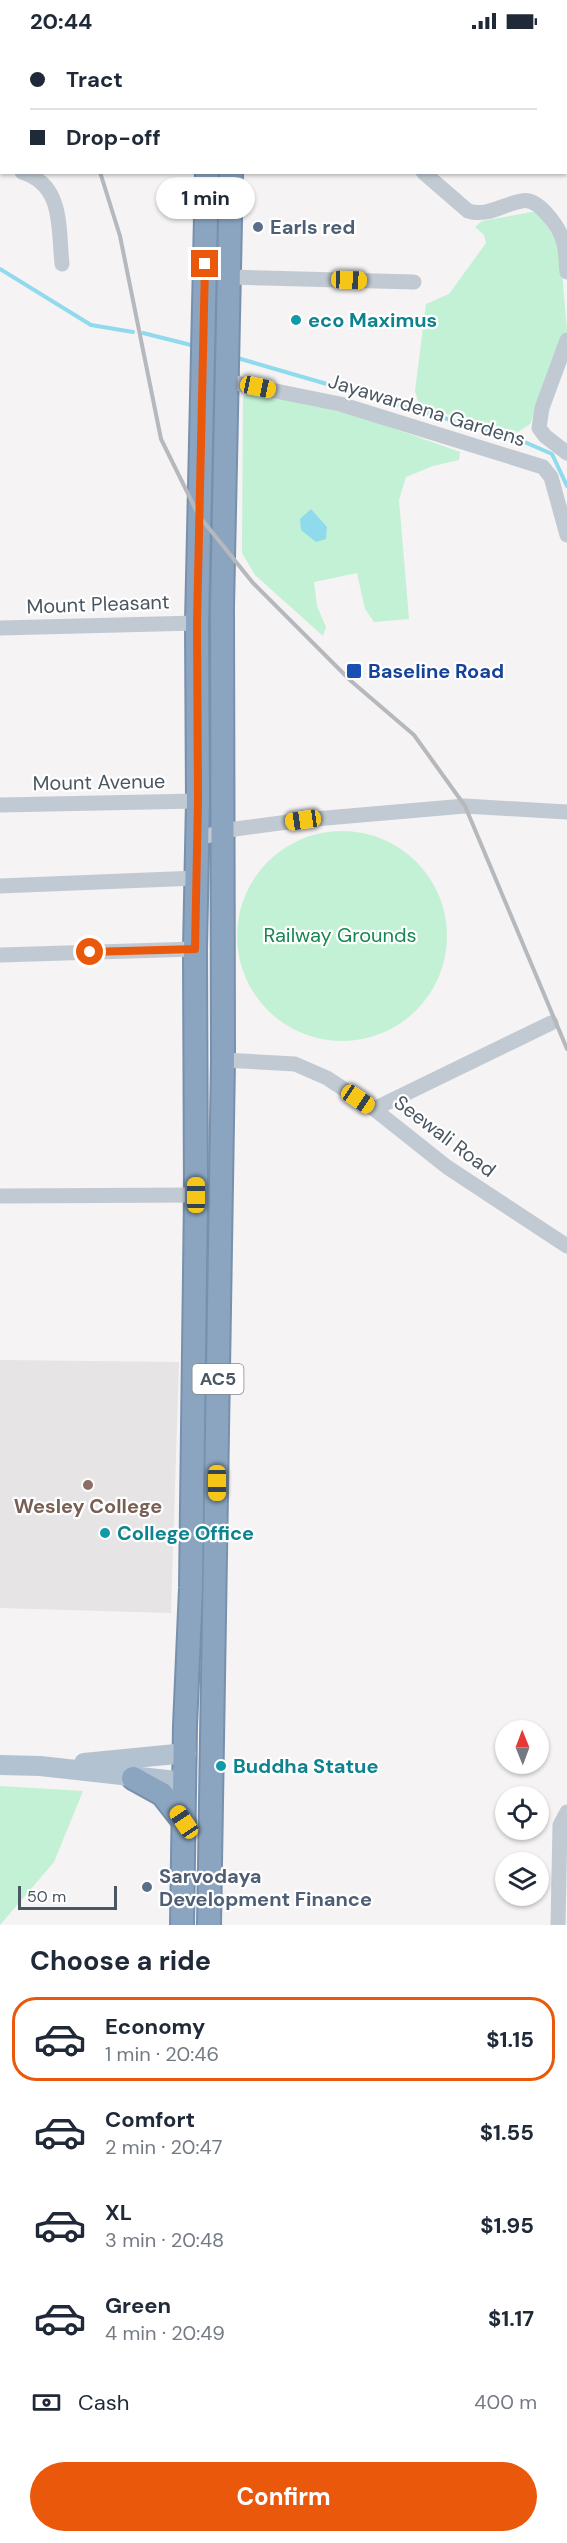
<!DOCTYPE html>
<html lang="en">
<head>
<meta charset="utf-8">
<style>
  :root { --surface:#fff; --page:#f2f2f3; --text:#1f2937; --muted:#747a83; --line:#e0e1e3; --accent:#ea580c }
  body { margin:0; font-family:"DM Sans",sans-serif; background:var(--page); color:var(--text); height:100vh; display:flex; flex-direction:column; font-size:22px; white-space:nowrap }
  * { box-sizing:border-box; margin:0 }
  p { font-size:20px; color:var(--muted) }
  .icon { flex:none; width:33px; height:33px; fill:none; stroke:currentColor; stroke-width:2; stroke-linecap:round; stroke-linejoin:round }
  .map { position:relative; height:1883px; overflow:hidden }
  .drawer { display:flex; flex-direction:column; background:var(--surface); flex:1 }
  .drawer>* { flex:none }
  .top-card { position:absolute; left:0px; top:0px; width:567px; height:132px; box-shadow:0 2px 4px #0004; display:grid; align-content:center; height:132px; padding:0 30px; background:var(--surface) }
  .needle { width:39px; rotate:359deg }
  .controls { position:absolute; left:495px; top:1678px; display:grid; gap:12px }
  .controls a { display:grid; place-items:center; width:54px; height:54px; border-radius:50%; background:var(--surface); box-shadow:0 2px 4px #0004; font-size:30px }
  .scale { position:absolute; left:18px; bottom:15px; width:99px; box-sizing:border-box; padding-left:6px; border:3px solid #4a5661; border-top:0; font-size:16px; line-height:21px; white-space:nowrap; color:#4a5661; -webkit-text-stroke:4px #fff; paint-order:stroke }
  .end { position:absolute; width:27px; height:27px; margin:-14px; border:8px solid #ea580c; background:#fff; box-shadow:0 0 0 3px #fff }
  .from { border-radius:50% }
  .bubble { position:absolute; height:42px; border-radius:21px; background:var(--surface); box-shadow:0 2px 4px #0004; font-size:20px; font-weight:700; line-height:42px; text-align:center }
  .car { position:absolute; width:18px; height:36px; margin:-18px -9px; border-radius:8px; box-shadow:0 0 4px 2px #0007; background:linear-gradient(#f5c518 24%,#345 0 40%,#f5c518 0 76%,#345 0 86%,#f5c518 0) }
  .top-card b { display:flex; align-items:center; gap:21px; height:57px; font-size:22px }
  .top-card b+b { border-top:2px solid var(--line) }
  .top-card i { width:15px; height:15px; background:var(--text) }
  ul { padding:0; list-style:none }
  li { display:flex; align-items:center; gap:18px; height:84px; margin:0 12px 9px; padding:0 18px; border:3px solid transparent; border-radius:24px }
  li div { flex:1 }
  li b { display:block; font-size:22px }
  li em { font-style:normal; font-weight:700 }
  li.current { border-color:var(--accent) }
  li>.icon { width:54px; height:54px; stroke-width:1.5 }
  h2 { padding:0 30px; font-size:27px; line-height:72px }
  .pay { display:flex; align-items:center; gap:15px; height:66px; padding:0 30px; font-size:22px }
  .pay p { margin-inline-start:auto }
  .cta { display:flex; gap:12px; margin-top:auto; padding:12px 30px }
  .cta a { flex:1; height:69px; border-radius:36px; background:var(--accent); color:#fff; font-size:24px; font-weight:700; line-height:69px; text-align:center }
  .status { display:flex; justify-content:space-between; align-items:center; height:42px; padding:0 30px; background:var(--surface); direction:ltr }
  .status svg { height:16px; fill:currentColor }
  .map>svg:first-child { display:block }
  .education { fill:#e6e4e5 }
  .green { fill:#c3f1d5 }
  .water { fill:#90daee }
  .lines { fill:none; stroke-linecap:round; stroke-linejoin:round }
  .stream { stroke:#90daee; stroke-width:4 }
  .highway-casing { stroke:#7690ad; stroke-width:26 }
  .minor { stroke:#c1cad2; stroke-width:15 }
  .major { stroke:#b3c2d1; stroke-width:20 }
  .highway { stroke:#8ba5c1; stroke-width:22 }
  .rail { stroke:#b5b8bd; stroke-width:4 }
  .route { stroke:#ea580c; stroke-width:8 }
  .service-dot { fill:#5c6f8a; stroke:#fff; stroke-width:2 }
  .culture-dot { fill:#0f9aa8; stroke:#fff; stroke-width:2 }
  .transit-dot { fill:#1a4fb4; stroke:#fff; stroke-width:2 }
  .education-dot { fill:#8d6e63; stroke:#fff; stroke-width:2 }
  .labels { text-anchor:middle; stroke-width:4.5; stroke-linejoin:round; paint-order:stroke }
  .shield { fill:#fff; stroke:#808990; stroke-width:1.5 }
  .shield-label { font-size:18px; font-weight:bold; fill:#4a5661 }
  .service-label { font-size:20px; font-weight:bold; fill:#4e5e75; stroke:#fff; text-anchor:start }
  .culture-label { font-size:20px; font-weight:bold; fill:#0d838f; stroke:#fff; text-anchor:start }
  .street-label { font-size:20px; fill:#4a5661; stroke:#fff }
  .transit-label { font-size:20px; font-weight:bold; fill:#164399; stroke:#fff; text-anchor:start }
  .park-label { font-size:20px; fill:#17864f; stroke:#fff }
  .education-label { font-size:20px; font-weight:bold; fill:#785e54; stroke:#fff }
</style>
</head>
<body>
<div class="status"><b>20:44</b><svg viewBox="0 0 49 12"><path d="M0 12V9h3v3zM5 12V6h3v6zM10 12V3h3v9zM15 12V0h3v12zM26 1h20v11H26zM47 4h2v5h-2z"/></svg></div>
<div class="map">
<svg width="567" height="1883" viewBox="0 0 567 1883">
  <rect width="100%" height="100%" fill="#f5f3f3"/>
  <!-- education -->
  <polygon class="education" points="0,1318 179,1320 171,1571 0,1566"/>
  <!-- green -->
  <g class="green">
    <polygon points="537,169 560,205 567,289 530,382 518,390 434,369 418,359 415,349 426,262 449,252 486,201 484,193 475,185 482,179"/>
    <polygon points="250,349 269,351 367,377 460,410 459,418 433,424 406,435 399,458 409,577 374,580 365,567 357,531 314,540 317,564 326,585 323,594 255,533 242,511 243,355"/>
    <circle cx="342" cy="894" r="105"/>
    <polygon points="0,1744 83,1749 54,1820 0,1883"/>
  </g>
  <!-- water -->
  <polygon class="water" points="311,467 327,485 326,497 316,500 301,488 300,477"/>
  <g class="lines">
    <!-- stream -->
    <g class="stream">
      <polyline points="0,227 91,283 133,290"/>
      <polyline points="143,291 195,304"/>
      <polyline points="234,315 520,398 552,412 567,444"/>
    </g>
    <!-- highway casing -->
    <g class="highway-casing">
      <g id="highway">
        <polyline points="230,0 230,2"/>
        <polyline points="207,2 207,0"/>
        <polyline points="133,1736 162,1752 184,1780"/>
        <polyline points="182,1883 185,1684 191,1546 196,1153 195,907 198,759 197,581 207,130"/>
        <polyline points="209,1883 223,1018 222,565 231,130"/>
      </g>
    </g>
    <!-- minor -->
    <g class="minor">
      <polyline points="317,0 320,2"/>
      <polyline points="566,72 567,71"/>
      <polyline points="0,124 2,124"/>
      <path d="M 22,130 C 64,143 58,185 62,222"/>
      <path d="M 423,130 L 468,169 C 489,175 502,162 522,159 C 538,155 558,184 563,198 C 566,207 566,220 567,230"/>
      <polyline points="229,235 414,240"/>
      <polyline points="567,298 542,366 539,386 545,394 567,411"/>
      <polyline points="226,339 340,362 543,425 551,435 567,493"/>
      <polyline points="0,586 197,581"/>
      <polyline points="0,763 198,759"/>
      <polyline points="198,796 235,787 303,778 465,764 567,770"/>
      <polyline points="0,844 197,836"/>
      <polyline points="0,913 195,907"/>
      <polyline points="223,1018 295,1022 327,1036 374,1067 447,1125 567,1204"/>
      <polyline points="374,1067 551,981"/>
      <polyline points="0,1154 196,1153"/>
      <polyline points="558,1883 560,1783 567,1770"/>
    </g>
    <!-- major -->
    <g class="major">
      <polyline points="84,1721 186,1711"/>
      <polyline points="0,1723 40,1724 185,1740"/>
    </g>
    <!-- highway -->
    <use href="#highway" class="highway"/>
    <!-- rail -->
    <g class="rail">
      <polyline points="47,0 48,2"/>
      <polyline points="100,130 120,194 161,397 199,474 253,541 351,639 414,693 465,764 567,1007"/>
    </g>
  </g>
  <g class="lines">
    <!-- route -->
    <polyline class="route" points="90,910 195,907 198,759 197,581 205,222"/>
  </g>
  <!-- markers -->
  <g class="service-dot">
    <circle cx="258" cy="185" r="6"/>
    <circle cx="147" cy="1845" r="6"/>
  </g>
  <g class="culture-dot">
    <circle cx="296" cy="278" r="6"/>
    <circle cx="105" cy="1491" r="6"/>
    <circle cx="221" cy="1724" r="6"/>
  </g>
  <rect class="transit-dot" x="346" y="621" width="16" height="16" rx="3"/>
  <circle class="education-dot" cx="88" cy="1443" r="6"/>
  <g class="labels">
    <!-- shield labels -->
    <rect class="shield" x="192.5" y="1322" width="51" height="30" rx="4.5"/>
    <g class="shield-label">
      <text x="218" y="1343">AC5</text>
    </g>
    <!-- service labels -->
    <g class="service-label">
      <text x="270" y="192">Earls red</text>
      <text x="159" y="1841">Sarvodaya<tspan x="159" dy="23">Development Finance</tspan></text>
    </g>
    <!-- culture labels -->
    <g class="culture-label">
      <text x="308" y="285">eco Maximus</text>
      <text x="117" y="1498">College Office</text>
      <text x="233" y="1731">Buddha Statue</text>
    </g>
    <!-- street labels -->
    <g class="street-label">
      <text transform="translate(427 368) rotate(17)" y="7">Jayawardena Gardens</text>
      <text transform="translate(98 562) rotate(-2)" y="7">Mount Pleasant</text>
      <text transform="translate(99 740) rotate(-1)" y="7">Mount Avenue</text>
      <text transform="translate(445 1094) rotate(37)" y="7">Seewali Road</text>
    </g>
    <!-- transit labels -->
    <g class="transit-label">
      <text x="368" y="636">Baseline Road</text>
    </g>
    <!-- park labels -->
    <g class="park-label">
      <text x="340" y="900">Railway Grounds</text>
    </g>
    <!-- education labels -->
    <g class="education-label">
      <text x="88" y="1471">Wesley College</text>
    </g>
  </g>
</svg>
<div class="controls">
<a><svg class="needle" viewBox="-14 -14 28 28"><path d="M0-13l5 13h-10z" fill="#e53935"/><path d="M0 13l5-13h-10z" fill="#747a83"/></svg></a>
<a><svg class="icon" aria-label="locate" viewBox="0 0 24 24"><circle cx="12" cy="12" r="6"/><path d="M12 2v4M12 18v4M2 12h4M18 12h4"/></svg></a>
<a><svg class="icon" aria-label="layers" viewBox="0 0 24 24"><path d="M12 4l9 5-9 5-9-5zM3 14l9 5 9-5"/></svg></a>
</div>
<div class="scale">50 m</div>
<i class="end from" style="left:90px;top:910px"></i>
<i class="end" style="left:205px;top:222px"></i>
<div class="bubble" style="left:156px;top:135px;width:99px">1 min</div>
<i class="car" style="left:349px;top:238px;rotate:92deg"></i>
<i class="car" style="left:258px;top:345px;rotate:102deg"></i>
<i class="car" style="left:303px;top:778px;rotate:262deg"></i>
<i class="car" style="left:358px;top:1057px;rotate:124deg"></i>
<i class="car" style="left:196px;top:1153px;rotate:0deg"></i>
<i class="car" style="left:217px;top:1441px;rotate:180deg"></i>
<i class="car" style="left:184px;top:1780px;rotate:326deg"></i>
<div class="top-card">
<b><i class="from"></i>Tract</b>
<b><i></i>Drop-off</b>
</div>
</div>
<section class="drawer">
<h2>Choose a ride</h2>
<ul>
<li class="current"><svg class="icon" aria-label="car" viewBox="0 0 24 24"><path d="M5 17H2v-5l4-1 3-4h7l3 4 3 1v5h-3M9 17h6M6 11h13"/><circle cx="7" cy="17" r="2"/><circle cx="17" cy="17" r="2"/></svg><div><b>Economy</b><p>1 min · 20:46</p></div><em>$1.15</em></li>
<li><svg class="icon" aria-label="car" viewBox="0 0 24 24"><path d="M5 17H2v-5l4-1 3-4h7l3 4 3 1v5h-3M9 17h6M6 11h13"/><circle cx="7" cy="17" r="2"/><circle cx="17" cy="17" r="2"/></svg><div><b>Comfort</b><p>2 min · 20:47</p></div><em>$1.55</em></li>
<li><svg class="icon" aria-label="car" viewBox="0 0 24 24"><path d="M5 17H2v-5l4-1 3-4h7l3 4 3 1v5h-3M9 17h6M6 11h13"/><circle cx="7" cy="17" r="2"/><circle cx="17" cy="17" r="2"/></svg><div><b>XL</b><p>3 min · 20:48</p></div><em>$1.95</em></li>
<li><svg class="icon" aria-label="car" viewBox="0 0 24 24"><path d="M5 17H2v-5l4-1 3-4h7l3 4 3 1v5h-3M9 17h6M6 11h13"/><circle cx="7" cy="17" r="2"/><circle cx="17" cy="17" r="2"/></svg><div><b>Green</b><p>4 min · 20:49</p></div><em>$1.17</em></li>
</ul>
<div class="pay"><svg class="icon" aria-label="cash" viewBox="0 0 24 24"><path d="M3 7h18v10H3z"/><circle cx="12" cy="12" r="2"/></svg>Cash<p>400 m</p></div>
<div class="cta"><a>Confirm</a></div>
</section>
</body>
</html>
